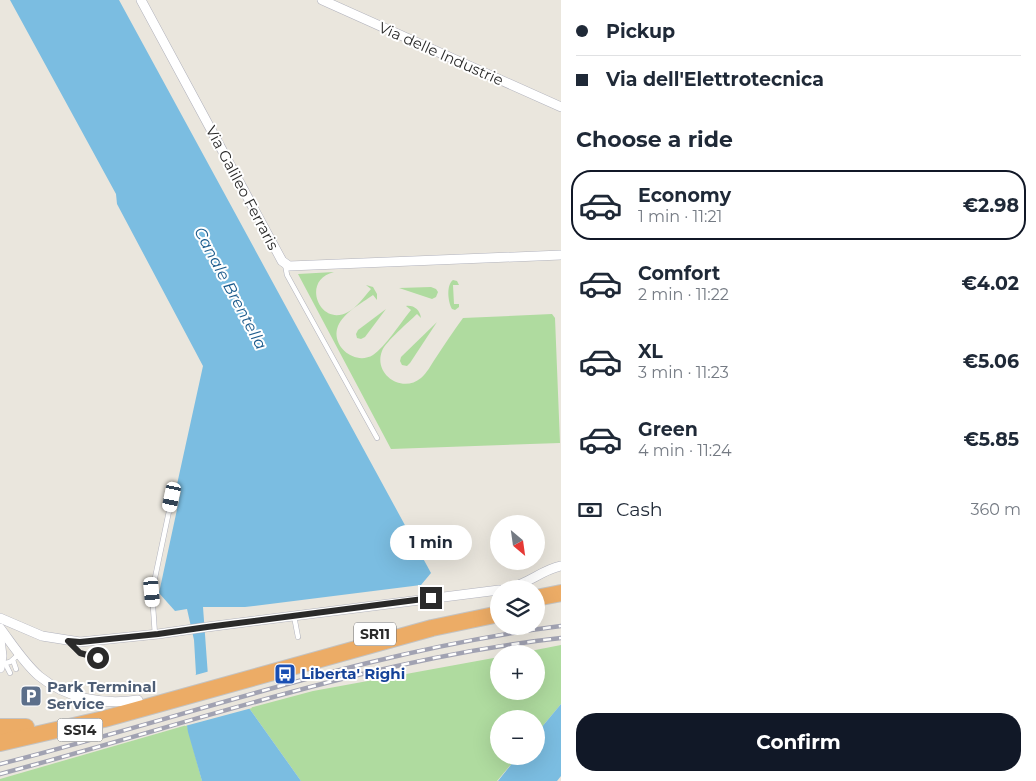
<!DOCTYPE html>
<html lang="en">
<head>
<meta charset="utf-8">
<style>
  :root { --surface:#fff; --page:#f2f2f3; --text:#1f2937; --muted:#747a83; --line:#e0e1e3; --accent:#111827 }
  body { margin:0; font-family:Montserrat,sans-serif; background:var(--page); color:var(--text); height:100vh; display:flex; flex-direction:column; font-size:19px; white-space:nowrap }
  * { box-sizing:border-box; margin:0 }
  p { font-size:16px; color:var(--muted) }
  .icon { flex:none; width:28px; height:28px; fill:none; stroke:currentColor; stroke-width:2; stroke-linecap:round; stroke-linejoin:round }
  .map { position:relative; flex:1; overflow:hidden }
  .side { display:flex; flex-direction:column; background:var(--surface); width:475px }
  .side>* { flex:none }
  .banner { display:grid; align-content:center; height:110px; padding:0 15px; background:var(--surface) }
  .needle { width:32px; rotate:151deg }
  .buttons { position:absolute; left:490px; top:515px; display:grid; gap:10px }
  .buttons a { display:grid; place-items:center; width:55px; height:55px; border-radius:50%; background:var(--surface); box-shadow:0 5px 20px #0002; font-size:25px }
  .end { position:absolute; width:22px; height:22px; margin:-11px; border:6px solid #2a2a2a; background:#fff; box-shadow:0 0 0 2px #fff }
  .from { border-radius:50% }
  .bubble { position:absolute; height:35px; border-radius:18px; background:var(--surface); box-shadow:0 5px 20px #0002; font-size:16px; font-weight:700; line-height:35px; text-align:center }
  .car { position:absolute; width:15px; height:30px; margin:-15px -8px; border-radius:6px; box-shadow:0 0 4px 1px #0007; background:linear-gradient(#fff 24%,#345 0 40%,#fff 0 76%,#345 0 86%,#fff 0) }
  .banner b { display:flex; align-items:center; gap:18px; height:48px; font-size:19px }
  .banner b+b { border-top:1px solid var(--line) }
  .banner i { width:12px; height:12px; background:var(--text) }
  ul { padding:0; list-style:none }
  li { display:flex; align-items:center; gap:15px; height:70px; margin:0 10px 8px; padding:0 5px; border:2px solid transparent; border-radius:20px }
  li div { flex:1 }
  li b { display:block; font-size:19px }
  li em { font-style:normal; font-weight:700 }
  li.selected { border-color:var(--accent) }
  li>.icon { width:45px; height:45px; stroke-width:1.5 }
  h2 { padding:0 15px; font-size:22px; line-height:60px }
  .pay { display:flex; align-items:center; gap:12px; height:55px; padding:0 15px; font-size:19px }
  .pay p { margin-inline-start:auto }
  .primary-button { display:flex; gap:10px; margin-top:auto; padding:10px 15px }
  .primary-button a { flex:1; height:58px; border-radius:20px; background:var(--accent); color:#fff; font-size:20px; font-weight:700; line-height:58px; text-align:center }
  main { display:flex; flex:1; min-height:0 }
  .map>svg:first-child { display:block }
  .green { fill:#afdb9f }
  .water { fill:#7bbde1 }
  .pier { fill:#eae6dd }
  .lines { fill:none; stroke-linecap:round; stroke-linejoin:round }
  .lane-casing { stroke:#b1b2bc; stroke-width:5.5 }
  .street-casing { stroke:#b1b2bc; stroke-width:10 }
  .highway-casing { stroke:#c3c3c3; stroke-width:18 }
  .lane { stroke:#fff; stroke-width:4.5 }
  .street { stroke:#fff; stroke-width:9 }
  .highway { stroke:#ecac66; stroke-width:16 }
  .rail-casing { stroke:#a1a2b2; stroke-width:4.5 }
  .rail { stroke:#fff; stroke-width:2.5; stroke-dasharray:8; stroke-linecap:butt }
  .route { stroke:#2a2a2a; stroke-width:6 }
  .labels { text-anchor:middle; stroke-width:4; stroke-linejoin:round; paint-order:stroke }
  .shield { fill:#fff; stroke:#6a6a6a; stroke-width:1 }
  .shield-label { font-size:14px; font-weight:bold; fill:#2a2a2a }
  .street-label { font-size:15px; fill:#2a2a2a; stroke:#fff }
  .transit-label { font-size:15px; font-weight:bold; fill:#164399; stroke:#fff; text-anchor:start }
  .service-label { font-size:15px; font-weight:bold; fill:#4e5e75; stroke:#fff; text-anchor:start }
  .water-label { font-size:16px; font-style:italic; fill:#1c5b8c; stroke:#fff }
</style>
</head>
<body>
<main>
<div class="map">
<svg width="561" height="781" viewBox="0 0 561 781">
  <rect width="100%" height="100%" fill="#eae6dd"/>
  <!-- green -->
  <g class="green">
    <path d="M 334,272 C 300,280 320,328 348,312 C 357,307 364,297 371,289 L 366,285 L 373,287 L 377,294 L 377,300 L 373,295 C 362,303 344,312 338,326 C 330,346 355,366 373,355 C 385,347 402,321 411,310 L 406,306 C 414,305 420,310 421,318 L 417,314 C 409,322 386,341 382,351 C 373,374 402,394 421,378 C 427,373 431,365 435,359 C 444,345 453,332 463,318 L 552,314 L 555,318 L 560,443 L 391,449 L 298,274 Z"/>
    <path d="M 453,280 L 457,281 L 459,285 L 453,285 L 454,304 L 459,304 L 459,307 L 455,310 L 452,309 C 448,302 446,285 453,280 Z"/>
    <polygon points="431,287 436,289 438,292 436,297 432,299 399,288"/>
    <polygon points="386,309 365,337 361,339 357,338 356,334 358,330"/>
    <polygon points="437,322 410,363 407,366 402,365 400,361 401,357"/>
    <polygon points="561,645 561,704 536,734 536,719 499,719 499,756 518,756 497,781 301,781 249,708 313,691 499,657 499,691 536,691 536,654 515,654"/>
    <polygon points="187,725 202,781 0,781 0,779"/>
  </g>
  <!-- water -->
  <g class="water">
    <polygon points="10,0 119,0 431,573 421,585 245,607 203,607 208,676 249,708 301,781 202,781 188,732 183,701 196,674 194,640 187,609 175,611 159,593 181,491 176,489 203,366 117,204 116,194"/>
    <polygon points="561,704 561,776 557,781 498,781 518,756 536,756 536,734"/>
  </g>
  <!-- pier -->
  <polygon class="pier" points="210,671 211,675 214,678 233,685 239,690 252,708 185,726 180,701 192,676"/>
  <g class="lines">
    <!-- lane casing -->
    <g class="lane-casing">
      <g id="lane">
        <polyline points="285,264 287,275 377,438"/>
        <polyline points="294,616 298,637"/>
        <polyline points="155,635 152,592 172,497"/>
        <polyline points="68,641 80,653 98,658"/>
        <polyline points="13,660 16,669"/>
        <polyline points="5,663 10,673"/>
        <polyline points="1,664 10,662 19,654"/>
      </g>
    </g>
    <!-- street casing -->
    <g class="street-casing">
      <g id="street">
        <polyline points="141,0 282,261 289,266 561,255"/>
        <polyline points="322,0 561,107"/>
        <path d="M 505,589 C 526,586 541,570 561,566"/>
        <polyline points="0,618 42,636 80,642 158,634 207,627 499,590"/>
        <path d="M 0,628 C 12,644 24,663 39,676 C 67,699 103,705 138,700"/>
        <polyline points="0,639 2,656 0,668"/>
      </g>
    </g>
    <!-- highway casing -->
    <g class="highway-casing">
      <g id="highway">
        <polyline points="536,598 561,593"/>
        <polyline points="0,727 26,727"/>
        <polyline points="0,743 104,719 432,628 499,614"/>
      </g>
    </g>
    <!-- lane -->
    <use href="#lane" class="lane"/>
    <!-- street -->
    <use href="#street" class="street"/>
    <!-- highway -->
    <use href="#highway" class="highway"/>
    <!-- rail casing -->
    <g class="rail-casing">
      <g id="rail">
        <path d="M 0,764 C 187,717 369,650 561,626"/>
        <path d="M 0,774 C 186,725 369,659 561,638"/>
      </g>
    </g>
    <!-- rail -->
    <use href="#rail" class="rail"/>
  </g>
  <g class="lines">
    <!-- route -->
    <polyline class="route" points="98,658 80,653 68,641 80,642 158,634 207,627 431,598"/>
  </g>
  <!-- icons -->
  <defs>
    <g id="bus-square" transform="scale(1.125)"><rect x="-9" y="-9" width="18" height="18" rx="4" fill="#1a4fb4" stroke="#fff"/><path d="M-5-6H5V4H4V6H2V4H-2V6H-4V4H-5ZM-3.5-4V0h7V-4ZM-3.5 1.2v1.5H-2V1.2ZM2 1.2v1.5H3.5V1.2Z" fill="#fff"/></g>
    <g id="parking-square" transform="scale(1.125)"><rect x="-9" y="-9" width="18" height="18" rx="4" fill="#5c6f8a" stroke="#fff"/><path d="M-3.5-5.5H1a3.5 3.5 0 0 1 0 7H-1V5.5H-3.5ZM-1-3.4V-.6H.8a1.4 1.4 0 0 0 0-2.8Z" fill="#fff"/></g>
  </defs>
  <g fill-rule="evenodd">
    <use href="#bus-square" x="285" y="674"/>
    <use href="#parking-square" x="31" y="696"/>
  </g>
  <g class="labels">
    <!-- shield labels -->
    <g class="shield">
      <rect x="354" y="622.5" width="42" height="23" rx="4"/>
      <rect x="57.5" y="718.5" width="45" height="23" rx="4"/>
    </g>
    <g class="shield-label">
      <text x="375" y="639">SR11</text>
      <text x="80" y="735">SS14</text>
    </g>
    <!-- street labels -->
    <g class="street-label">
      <text transform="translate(441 54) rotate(24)" y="5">Via delle Industrie</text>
      <text transform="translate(242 188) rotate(62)" y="5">Via Galileo Ferraris</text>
    </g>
    <!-- transit labels -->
    <g class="transit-label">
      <text x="301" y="679">Liberta' Righi</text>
    </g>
    <!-- service labels -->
    <g class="service-label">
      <text x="47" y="692">Park Terminal<tspan x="47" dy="17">Service</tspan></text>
    </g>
    <!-- water labels -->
    <g class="water-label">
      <text transform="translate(231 288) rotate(62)" y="6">Canale Brentella</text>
    </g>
  </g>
</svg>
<div class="buttons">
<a><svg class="needle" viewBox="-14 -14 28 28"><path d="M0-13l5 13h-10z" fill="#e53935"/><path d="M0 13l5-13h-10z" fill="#747a83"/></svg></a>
<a><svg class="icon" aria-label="layers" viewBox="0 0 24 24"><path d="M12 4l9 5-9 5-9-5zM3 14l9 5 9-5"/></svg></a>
<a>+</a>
<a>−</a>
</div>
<i class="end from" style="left:98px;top:658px"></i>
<i class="end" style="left:431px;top:598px"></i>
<div class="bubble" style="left:390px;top:525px;width:82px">1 min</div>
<i class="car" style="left:172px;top:497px;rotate:192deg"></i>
<i class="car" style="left:152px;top:592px;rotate:175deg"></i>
</div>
<section class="side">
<div class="banner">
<b><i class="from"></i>Pickup</b>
<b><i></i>Via dell'Elettrotecnica</b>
</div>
<h2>Choose a ride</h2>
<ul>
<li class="selected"><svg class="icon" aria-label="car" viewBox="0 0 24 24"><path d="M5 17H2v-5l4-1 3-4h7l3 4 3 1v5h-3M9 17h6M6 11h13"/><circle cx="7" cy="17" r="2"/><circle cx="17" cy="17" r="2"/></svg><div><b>Economy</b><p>1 min · 11:21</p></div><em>€2.98</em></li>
<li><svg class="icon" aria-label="car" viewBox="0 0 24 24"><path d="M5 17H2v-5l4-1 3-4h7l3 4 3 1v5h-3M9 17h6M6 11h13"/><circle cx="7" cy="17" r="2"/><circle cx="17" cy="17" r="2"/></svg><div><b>Comfort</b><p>2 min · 11:22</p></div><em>€4.02</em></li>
<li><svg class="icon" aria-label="car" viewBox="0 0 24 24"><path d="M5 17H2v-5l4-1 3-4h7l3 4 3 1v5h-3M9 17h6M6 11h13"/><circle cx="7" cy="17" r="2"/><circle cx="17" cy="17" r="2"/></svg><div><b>XL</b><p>3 min · 11:23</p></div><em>€5.06</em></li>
<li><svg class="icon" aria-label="car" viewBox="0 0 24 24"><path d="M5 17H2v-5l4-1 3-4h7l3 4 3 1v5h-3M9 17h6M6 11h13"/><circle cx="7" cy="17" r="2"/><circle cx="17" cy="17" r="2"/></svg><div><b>Green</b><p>4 min · 11:24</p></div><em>€5.85</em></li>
</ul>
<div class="pay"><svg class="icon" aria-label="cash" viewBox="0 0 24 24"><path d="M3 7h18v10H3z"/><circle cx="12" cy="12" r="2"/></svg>Cash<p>360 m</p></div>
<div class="primary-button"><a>Confirm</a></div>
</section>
</main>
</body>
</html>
